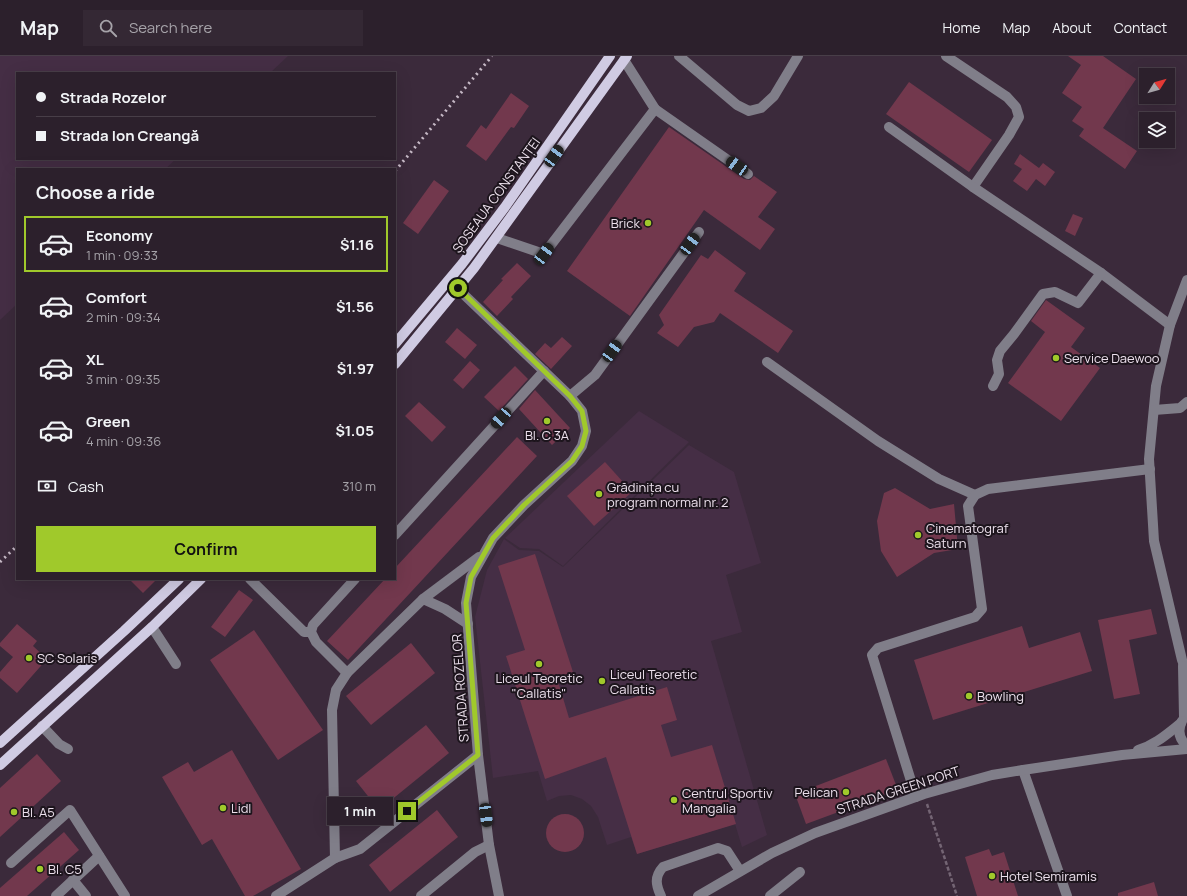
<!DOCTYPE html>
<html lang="en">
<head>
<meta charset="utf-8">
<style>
  :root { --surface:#2c202c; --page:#342834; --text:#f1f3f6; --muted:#a6a3a9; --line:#483e48; --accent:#a0c92b }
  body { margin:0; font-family:Manrope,sans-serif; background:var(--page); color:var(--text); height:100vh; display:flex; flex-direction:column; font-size:15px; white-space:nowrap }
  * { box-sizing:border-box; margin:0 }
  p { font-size:13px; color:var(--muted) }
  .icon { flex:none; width:22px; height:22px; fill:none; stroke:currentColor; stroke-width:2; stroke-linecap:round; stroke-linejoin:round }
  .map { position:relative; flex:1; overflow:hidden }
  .drawer { position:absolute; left:16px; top:112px; width:380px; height:412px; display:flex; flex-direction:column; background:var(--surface); border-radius:0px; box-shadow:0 4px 16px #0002,0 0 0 1px var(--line) }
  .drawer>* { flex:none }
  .top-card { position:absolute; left:16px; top:16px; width:380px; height:88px; border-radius:0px; box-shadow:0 4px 16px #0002,0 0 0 1px var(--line); display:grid; align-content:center; height:88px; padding:0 20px; background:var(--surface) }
  .needle { width:26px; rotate:53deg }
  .fabs { position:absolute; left:1139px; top:12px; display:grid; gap:8px }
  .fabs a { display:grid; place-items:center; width:36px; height:36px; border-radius:0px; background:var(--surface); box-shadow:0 4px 16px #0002,0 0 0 1px var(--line); font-size:20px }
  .end { position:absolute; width:18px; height:18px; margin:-9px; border:5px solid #a0c92b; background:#111; box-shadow:0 0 0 2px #111 }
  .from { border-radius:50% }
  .bubble { position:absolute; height:28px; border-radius:0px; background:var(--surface); box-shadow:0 4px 16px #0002,0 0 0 1px var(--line); font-size:13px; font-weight:700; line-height:28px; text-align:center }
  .car { position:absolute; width:12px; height:24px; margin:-12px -6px; border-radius:5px; box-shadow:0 0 3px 1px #0007; background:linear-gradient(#222 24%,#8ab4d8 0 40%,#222 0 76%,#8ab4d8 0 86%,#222 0) }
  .top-card b { display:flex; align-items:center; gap:14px; height:38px; font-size:15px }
  .top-card b+b { border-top:1px solid var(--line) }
  .top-card i { width:10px; height:10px; background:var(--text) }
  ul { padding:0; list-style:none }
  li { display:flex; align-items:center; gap:12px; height:56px; margin:0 8px 6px; padding:0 12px; border:2px solid transparent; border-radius:0px }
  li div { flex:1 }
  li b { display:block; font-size:15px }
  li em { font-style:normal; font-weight:700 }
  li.on { border-color:var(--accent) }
  li>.icon { width:36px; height:36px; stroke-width:1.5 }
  h2 { padding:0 20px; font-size:18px; line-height:48px }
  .pay { display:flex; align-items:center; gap:10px; height:44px; padding:0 20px; font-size:15px }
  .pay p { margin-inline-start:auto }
  .button { display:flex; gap:8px; margin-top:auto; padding:8px 20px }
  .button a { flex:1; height:46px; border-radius:0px; background:var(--accent); color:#111; font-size:16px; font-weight:700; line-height:46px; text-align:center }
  header { display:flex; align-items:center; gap:24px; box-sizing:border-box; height:56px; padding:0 20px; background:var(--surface); border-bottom:1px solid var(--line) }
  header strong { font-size:19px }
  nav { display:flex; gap:22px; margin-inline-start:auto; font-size:14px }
  .search { width:280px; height:36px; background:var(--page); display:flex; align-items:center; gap:10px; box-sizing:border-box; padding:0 14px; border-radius:0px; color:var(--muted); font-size:15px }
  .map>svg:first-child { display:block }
  .built { fill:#452e45 }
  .building { fill:#72384d }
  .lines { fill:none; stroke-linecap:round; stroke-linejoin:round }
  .path { stroke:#746574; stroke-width:2.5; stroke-dasharray:4 2; stroke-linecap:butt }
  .minor { stroke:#807e89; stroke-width:10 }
  .major { stroke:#d0cbe3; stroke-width:10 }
  .rail { stroke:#c6b9c6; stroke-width:3; stroke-dasharray:2 4; stroke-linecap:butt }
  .route { stroke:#a0c92b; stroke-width:5 }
  .poi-dot { fill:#a0c92b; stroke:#1d151d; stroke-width:1.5 }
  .labels { text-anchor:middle; stroke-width:4; stroke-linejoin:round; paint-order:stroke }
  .street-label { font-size:13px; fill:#ede1ed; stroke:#1d151d }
  .poi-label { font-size:13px; fill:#ede1ed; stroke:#1d151d; text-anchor:start }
</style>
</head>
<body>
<header>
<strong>Map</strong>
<div class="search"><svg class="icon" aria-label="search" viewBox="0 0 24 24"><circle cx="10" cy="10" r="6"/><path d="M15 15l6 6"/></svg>Search here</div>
<nav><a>Home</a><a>Map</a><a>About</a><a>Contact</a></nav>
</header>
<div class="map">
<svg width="1187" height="840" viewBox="0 0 1187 840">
  <rect width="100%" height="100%" fill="#3b2a3b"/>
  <!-- built -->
  <g class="built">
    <polygon points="0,0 288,0 270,17 17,17 17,103 176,103 165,113 17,113 17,248 0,264"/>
    <polygon points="639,355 689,386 563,510 539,493 520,492 505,482"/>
    <polygon points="689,389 734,416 761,507 726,519 742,576 711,585 767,779 742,791 735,768 637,798 631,781 607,789 598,761 591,750 582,743 571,739 559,740 547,745 538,715 493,722 475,561 487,514 504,483 519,494 539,495 563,511"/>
  </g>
  <!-- building -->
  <g class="building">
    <polygon points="1068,0 1103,0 1136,23 1103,72 1137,95 1125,113 1079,80 1084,73 1072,65 1082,51 1062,37 1081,9"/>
    <polygon points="909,26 992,84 969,116 886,58"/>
    <polygon points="511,37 529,50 514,72 511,71 486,105 466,90 481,69 486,73"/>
    <polygon points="669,71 744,123 750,124 754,120 777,136 758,161 775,173 760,194 704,154 630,260 567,215"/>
    <polygon points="1020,98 1039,112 1043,107 1055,116 1045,130 1036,123 1027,135 1013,125 1022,113 1014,108"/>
    <polygon points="434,124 449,135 418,178 403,167"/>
    <polygon points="1073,158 1083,162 1075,180 1065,175"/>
    <polygon points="715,194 746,217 734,235 793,275 778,297 720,257 714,266 694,271 678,291 657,277 664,269 659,259 701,199 708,203"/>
    <polygon points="517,207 531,220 511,241 513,243 497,260 483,246 503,224 501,223"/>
    <polygon points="1046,244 1085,272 1071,291 1100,312 1061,365 1008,327 1045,276 1031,265"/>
    <polygon points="457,272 477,289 465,303 445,286"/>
    <polygon points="562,281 572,290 551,313 535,298 545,287 551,292"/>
    <polygon points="470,305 480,314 463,333 453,324"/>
    <polygon points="515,310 528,323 499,355 484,341"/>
    <polygon points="535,334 570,372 552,389 519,353"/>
    <polygon points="419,346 446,371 432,386 405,360"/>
    <polygon points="517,381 537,400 348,604 327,585 385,523 395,523 395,512"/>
    <polygon points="605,406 632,436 594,470 567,440"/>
    <polygon points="895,432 930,453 954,448 958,493 934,497 897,521 881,495 877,465 884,437"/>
    <polygon points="535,498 573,616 557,622 569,662 667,631 677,664 661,669 671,701 712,689 736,768 637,798 606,701 545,723 506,600 525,594 498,510"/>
    <polygon points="129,523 157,523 143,537"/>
    <polygon points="239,534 253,544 225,581 211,571"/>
    <polygon points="1151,553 1157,578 1129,584 1140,638 1114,643 1098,564"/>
    <polygon points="17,568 37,585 33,590 47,603 17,637 0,622 0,616 13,601 0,590 0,587"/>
    <polygon points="1022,570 1029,592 1080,576 1092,615 933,664 914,604"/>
    <polygon points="254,574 323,674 278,704 210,604"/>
    <polygon points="411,587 435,617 371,669 346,640"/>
    <polygon points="426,669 449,697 379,754 356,725"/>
    <polygon points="232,694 301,813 253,840 245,840 212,783 202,789 162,721 188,706 194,716"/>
    <polygon points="37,698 61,725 0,781 0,732"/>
    <polygon points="886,703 898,734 806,768 795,738"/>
    <polygon points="437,754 458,781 390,836 369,809"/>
    <circle cx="565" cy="777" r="19"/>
    <polygon points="64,776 79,794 27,840 0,840 0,832"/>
    <polygon points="989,793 992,800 1004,796 1018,840 977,840 965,801"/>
    <polygon points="1154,826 1158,840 1118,840 1118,837"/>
  </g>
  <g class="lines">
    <!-- path -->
    <polyline class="path" points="927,748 957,840"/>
    <!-- minor -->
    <g class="minor">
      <polyline points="679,0 737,49 749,55 761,52 774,40 798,0"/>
      <polyline points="946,0 1007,41 1016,51 1019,61 1009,79 973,131"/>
      <polyline points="655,53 748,118"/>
      <polyline points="889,71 973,131 1101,217 1170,269"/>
      <polyline points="497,182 544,198 655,53 624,4"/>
      <polyline points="1187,224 1170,269 1156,330 1149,403 1154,485 1182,604 1187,617"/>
      <polyline points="457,232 570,340 582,355 586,375 582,390 572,405 524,449 493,482 471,521 466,547 478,699 489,789 499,840"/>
      <polyline points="767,306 878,385 939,423 975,439"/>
      <polyline points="993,330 999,318 997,304 1000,295 1014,278 1043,238 1055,236 1078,247 1101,217"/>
      <polyline points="570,340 595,319 699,176"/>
      <polyline points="1154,354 1180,352 1187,346"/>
      <polyline points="395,479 544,315"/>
      <polyline points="250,523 304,576 311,576"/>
      <polyline points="423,543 479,501"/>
      <polyline points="152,571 176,608"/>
      <polyline points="1183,610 1184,661"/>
      <polyline points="347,617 316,586 311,576 313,569 355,523"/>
      <path d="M 1182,665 C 1177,675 1179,683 1187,690"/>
      <polyline points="42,670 59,688 68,693"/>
      <path d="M 1138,694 C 1155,689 1167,678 1181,667"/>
      <polyline points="1023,714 1067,840"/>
      <polyline points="916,741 872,599 878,592 975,561 982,553 968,450 975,439 988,433 1150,413"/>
      <polyline points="335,802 332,654 336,634 347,617 423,543 445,553 468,568"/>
      <polyline points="11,807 70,754 125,840"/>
      <polyline points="73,824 86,840"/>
      <polyline points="56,840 99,800"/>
      <polyline points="276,840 335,802 360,793 478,699"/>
      <polyline points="421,840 475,796 489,789"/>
      <path d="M 661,840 C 656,829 654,821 663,811 L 718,792 L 727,795 L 740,815"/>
      <polyline points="698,840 772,797 815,777 924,738 992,719 1023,714 1122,699 1187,693"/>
      <polyline points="770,840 800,816"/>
    </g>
    <!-- major -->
    <g class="major">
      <polyline points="395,288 462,208 505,151 610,0"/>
      <polyline points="395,308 474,212 627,0"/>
      <polyline points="0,687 124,575 179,523"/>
      <polyline points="0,709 152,571 201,523"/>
    </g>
    <!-- rail -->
    <g class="rail">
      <polyline points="395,115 492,0"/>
      <polyline points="0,506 17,490"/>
    </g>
  </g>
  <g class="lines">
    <!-- route -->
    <polyline class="route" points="407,755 478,699 466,547 471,521 493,482 524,449 572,405 582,390 586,375 582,355 570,340 458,232"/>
  </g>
  <!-- markers -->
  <g class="poi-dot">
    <circle cx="648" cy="167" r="4"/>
    <circle cx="1056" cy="302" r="4"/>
    <circle cx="547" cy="365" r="4"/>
    <circle cx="599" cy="438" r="4"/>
    <circle cx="918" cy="479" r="4"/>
    <circle cx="29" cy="602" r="4"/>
    <circle cx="539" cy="608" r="4"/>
    <circle cx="602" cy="625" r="4"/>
    <circle cx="969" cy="640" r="4"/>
    <circle cx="846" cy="736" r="4"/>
    <circle cx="674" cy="744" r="4"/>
    <circle cx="223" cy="752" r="4"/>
    <circle cx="14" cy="756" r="4"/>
    <circle cx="40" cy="813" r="4"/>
    <circle cx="992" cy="820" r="4"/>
  </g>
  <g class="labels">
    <!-- street labels -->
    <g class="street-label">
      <text transform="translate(496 139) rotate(-54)" y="5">ȘOSEAUA CONSTANȚEI</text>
      <text transform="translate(460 632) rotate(-94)" y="5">STRADA ROZELOR</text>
      <text transform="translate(898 734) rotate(-18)" y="5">STRADA GREEN PORT</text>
    </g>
    <!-- poi labels -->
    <g class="poi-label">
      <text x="640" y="172" text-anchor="end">Brick</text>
      <text x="1064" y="307">Service Daewoo</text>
      <text x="547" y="384" text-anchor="middle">Bl. C 3A</text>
      <text x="607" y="436">Grădinița cu<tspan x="607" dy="15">program normal nr. 2</tspan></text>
      <text x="926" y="477">Cinematograf<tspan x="926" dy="15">Saturn</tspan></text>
      <text x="37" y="607">SC Solaris</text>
      <text x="610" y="623">Liceul Teoretic<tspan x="610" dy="15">Callatis</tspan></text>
      <text x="539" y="627" text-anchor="middle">Liceul Teoretic<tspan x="539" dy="15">"Callatis"</tspan></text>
      <text x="977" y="645">Bowling</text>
      <text x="838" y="741" text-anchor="end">Pelican</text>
      <text x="682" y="742">Centrul Sportiv<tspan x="682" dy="15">Mangalia</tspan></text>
      <text x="231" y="757">Lidl</text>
      <text x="22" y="761">Bl. A5</text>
      <text x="48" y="818">Bl. C5</text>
      <text x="1000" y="825">Hotel Semiramis</text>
    </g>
  </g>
</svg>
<div class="fabs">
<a><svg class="needle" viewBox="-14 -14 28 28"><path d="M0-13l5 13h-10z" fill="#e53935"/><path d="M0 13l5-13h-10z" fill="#a6a3a9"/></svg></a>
<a><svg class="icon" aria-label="layers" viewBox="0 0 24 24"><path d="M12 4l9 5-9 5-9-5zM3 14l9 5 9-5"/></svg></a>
</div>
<i class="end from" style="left:458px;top:232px"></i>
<i class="end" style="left:407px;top:755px"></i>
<div class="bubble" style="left:327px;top:741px;width:66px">1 min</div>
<i class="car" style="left:554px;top:100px;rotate:36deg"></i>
<i class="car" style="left:737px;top:110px;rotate:305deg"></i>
<i class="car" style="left:690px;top:188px;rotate:36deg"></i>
<i class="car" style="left:544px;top:198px;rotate:37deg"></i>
<i class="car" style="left:612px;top:295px;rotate:36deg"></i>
<i class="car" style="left:501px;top:362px;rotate:222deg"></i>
<i class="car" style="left:486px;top:759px;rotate:173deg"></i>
<div class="top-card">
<b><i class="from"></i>Strada Rozelor</b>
<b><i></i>Strada Ion Creangă</b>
</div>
<section class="drawer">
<h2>Choose a ride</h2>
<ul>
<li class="on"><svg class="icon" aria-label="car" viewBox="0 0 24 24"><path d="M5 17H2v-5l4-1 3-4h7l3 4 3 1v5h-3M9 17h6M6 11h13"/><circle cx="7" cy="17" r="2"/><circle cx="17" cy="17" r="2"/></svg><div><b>Economy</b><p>1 min · 09:33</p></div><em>$1.16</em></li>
<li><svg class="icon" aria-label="car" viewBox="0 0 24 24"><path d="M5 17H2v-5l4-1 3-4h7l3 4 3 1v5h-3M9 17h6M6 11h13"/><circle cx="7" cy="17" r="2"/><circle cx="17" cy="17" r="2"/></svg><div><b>Comfort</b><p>2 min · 09:34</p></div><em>$1.56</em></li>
<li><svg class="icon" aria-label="car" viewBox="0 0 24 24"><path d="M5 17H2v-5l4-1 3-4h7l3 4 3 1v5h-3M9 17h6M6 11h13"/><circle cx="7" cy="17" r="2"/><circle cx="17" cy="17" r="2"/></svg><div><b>XL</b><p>3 min · 09:35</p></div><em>$1.97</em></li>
<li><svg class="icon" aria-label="car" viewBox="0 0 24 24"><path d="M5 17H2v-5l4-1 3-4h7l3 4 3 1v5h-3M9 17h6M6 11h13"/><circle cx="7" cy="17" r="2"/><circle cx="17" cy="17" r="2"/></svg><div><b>Green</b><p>4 min · 09:36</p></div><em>$1.05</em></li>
</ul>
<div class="pay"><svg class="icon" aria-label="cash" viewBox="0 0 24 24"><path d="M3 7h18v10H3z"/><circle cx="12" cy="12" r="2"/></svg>Cash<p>310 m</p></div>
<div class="button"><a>Confirm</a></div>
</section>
</div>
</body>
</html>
